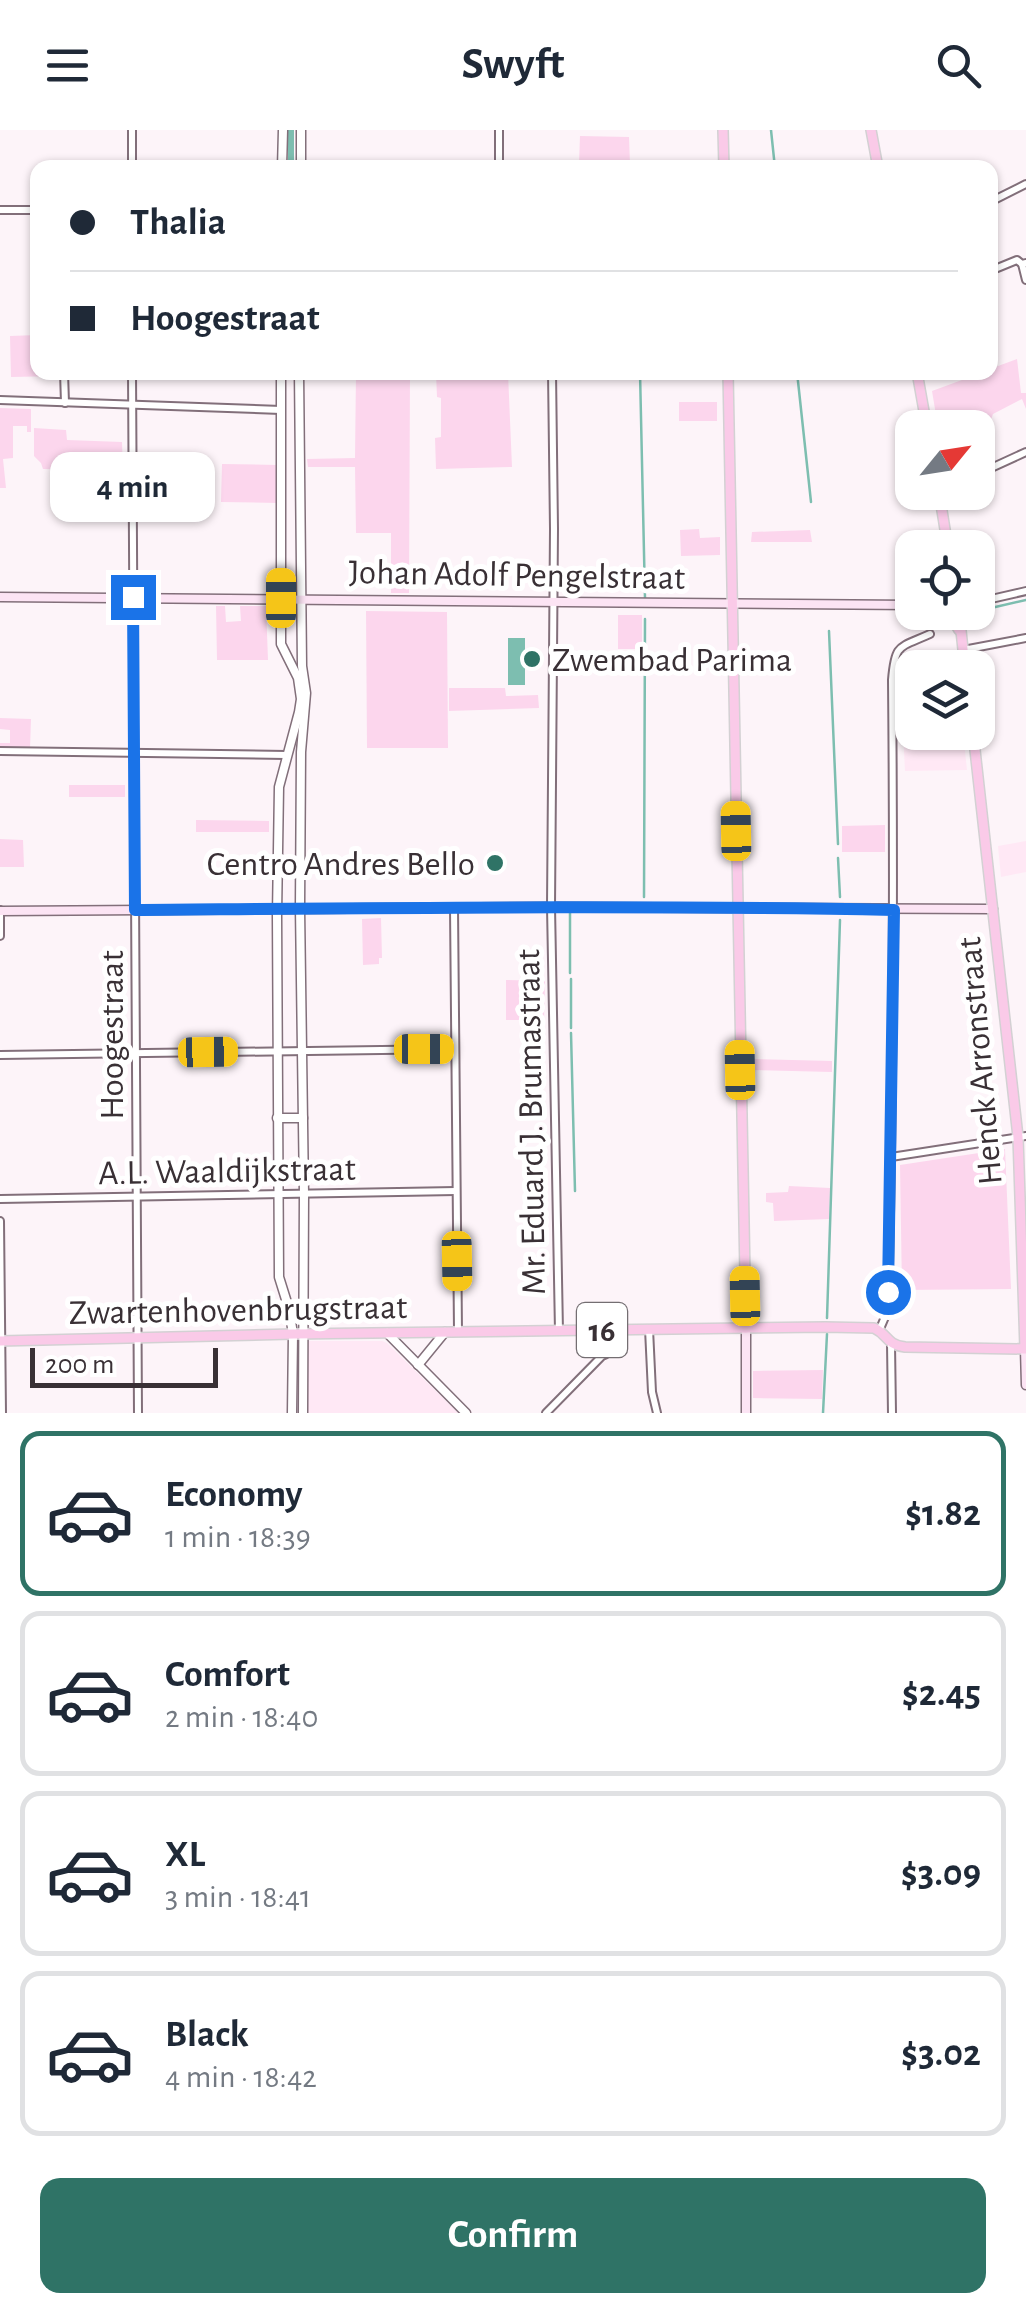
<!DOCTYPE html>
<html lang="en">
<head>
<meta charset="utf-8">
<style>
  :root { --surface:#fff; --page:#f2f2f3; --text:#1f2937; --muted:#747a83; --line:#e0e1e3; --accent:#2f7366 }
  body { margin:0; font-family:"Alegreya Sans",sans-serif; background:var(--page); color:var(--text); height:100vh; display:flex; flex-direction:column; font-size:38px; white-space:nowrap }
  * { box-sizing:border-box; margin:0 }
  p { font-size:32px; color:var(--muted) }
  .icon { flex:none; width:55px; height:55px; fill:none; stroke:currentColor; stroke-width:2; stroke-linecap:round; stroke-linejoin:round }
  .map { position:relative; height:1283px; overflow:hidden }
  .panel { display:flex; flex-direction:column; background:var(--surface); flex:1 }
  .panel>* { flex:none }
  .banner { position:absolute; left:30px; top:30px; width:968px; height:220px; border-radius:20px; box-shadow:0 2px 8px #0004; display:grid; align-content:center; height:220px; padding:0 40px; background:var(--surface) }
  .needle { width:65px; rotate:60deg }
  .buttons { position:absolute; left:895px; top:280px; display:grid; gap:20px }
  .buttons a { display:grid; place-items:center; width:100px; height:100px; border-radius:20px; background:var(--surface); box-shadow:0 2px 8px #0004; font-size:50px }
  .scale { position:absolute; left:30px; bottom:25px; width:188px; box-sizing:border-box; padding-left:10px; border:5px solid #393035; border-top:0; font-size:28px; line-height:35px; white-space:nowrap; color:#393035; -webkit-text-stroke:8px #fff; paint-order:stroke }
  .end { position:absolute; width:45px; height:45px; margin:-22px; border:12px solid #1a73e8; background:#fff; box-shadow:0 0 0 5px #fff }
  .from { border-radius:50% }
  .bubble { position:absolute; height:70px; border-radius:20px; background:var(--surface); box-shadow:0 2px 8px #0004; font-size:32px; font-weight:700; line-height:70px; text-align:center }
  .car { position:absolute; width:30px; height:60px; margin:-30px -15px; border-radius:12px; box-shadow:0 0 8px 2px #0007; background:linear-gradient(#f5c518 24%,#345 0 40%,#f5c518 0 76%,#345 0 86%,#f5c518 0) }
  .banner b { display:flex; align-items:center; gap:35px; height:95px; font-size:38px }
  .banner b+b { border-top:2px solid var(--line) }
  .banner i { width:25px; height:25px; background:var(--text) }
  ul { padding:18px 0 0; list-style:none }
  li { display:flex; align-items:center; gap:30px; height:165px; margin:0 20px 15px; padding:0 20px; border:5px solid var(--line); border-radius:20px }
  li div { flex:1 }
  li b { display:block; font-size:38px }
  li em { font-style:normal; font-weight:700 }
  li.current { border-color:var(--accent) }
  li>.icon { width:90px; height:90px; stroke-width:1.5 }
  .action { display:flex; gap:20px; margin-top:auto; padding:20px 40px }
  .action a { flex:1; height:115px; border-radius:20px; background:var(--accent); color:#fff; font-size:40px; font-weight:700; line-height:115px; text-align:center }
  header { display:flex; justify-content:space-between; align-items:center; height:130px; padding:0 40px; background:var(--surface); font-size:45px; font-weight:700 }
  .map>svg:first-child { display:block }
  .built { fill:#ffe8f5 }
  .green { fill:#fcd6ed }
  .water { fill:#7dbeb0 }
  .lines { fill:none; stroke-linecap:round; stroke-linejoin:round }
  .stream { stroke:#7dbeb0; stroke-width:2.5 }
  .canal { stroke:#7dbeb0; stroke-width:6 }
  .minor-casing { stroke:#826f7a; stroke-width:10 }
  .tertiary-casing { stroke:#826f7a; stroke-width:11 }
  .secondary-casing { stroke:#826f7a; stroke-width:11 }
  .primary-casing { stroke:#d3d1d3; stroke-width:12 }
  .minor { stroke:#fff; stroke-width:6 }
  .tertiary { stroke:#fff; stroke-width:8 }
  .secondary { stroke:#fce4f4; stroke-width:8 }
  .primary { stroke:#facae8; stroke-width:9 }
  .route { stroke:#1a73e8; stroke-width:12 }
  .poi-dot { fill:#2f7366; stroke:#fff; stroke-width:4 }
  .labels { text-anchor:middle; stroke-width:10; stroke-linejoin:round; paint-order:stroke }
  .shield { fill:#fff; stroke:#746e72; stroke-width:2.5 }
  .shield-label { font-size:32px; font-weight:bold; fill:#393035 }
  .street-label { font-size:35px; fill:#393035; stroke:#fff }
  .poi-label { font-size:35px; fill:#393035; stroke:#fff; text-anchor:start }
</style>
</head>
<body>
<header><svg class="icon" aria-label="menu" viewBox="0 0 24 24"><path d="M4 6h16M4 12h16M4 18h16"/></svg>Swyft<svg class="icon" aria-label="search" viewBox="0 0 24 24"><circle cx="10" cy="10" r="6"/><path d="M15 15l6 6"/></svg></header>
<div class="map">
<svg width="1026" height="1283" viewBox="0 0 1026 1283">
  <rect width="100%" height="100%" fill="#fdf4f9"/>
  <!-- built -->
  <g class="built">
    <polygon points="903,602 963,603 967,640 905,641"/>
    <polygon points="1026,711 1026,742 1001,747 998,716"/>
    <polygon points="305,1211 382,1211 387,1213 458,1283 305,1283"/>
  </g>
  <!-- green -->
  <g class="green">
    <polygon points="580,6 629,7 630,34 579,34"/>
    <polygon points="37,205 38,242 61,243 61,246 11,247 10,206"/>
    <polygon points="1017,229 1021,263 1026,263 1026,279 1022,269 993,284 986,304 978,319 978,298 938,297 932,261 981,243 990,242 990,239"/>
    <polygon points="356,243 410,243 409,463 391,463 391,403 356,403 355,337 308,337 307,329 355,328"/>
    <polygon points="436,243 508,243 512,337 436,339 435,308 441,307 441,268 437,267"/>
    <rect x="679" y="272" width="38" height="19"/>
    <polygon points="0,278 31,279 31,302 27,302 27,296 13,296 13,328 3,329 6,358 0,358"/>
    <polygon points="34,298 66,300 67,310 122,312 123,341 43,339 41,333 34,326"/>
    <polygon points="222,334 277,335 278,373 221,372"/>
    <polygon points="699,399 700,408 720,407 720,425 681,426 680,400"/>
    <polygon points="810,400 812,412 751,412 752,402"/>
    <polygon points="216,476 225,476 226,492 241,491 240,476 266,476 268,530 217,530"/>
    <polygon points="366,481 447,482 448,618 367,618"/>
    <rect x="618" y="485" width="24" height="34"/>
    <polygon points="449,558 505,558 506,566 538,565 539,578 449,581"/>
    <polygon points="0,588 31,589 30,619 0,619 0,613 10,613 10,600 0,599"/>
    <rect x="69" y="655" width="56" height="12"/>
    <polygon points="196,690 269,691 269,702 196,702"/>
    <polygon points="885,695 885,722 842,722 842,696"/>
    <polygon points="0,709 23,710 24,737 0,737"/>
    <polygon points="381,788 382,828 379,828 379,834 363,835 362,789"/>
    <polygon points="506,850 545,851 544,890 506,890"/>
    <polygon points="749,929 832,931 832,942 749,940"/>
    <polygon points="1005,1019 1011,1159 902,1160 900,1035"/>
    <polygon points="789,1056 830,1058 829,1089 774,1091 773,1073 766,1072 766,1063 788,1062"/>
    <polygon points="823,1240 822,1269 753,1268 753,1241"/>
  </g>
  <!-- water -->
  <rect class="water" x="508" y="508" width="17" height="47"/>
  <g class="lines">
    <!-- stream -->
    <g class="stream">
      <polyline points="771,0 775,38"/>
      <polyline points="640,242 645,468"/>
      <polyline points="797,242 811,372"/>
      <polyline points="991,478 1026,470"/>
      <polyline points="829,501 838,714"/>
      <polyline points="838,728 840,767"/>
      <polyline points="644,767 645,489"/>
      <polyline points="570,782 570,843"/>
      <polyline points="571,849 571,898"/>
      <polyline points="571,903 575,1061"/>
      <polyline points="827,1188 840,790"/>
      <polyline points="823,1283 827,1204"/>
    </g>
    <!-- canal -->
    <polyline class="canal" points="291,38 291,0"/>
    <!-- minor casing -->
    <g class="minor-casing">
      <g id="minor">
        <polyline points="132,0 132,38"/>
        <polyline points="499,38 499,0"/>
        <polyline points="990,72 1026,54"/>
        <polyline points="0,80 38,80"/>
        <polyline points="1022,134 1026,150"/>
        <polyline points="990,141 1017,130 1022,134 1026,133"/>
        <polyline points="64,242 65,273"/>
        <polyline points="132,242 138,1283"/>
        <polyline points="552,242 554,399 551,777 559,1201"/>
        <polyline points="677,242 728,243"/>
        <polyline points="0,270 281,280"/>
        <polyline points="978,344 1026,322"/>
        <polyline points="978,472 1026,461"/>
        <polyline points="963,520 1026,508"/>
        <polyline points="0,621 286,625"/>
        <polyline points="454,778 458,1201"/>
        <polyline points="0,780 0,806"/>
        <polyline points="0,925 454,919"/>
        <polyline points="891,1027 1026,1006"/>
        <polyline points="0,1069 456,1061"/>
        <polyline points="0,1091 2,1283"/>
        <polyline points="649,1199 652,1262 657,1283"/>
        <path d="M 879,1201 L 888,1180 C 893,970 894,760 892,550 C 895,513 899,518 930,504"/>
        <polyline points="891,1214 892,1283"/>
        <polyline points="603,1225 608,1214 606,1200"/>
        <path d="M 546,1283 L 602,1226 C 614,1222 617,1212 618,1200"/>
      </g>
    </g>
    <!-- tertiary casing -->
    <g class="tertiary-casing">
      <g id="tertiary">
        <polyline points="282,38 283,0"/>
        <polyline points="301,38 301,0"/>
        <polyline points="281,242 281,514 298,548 301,569 299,582 279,657 277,785 279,1147 289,1179 293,1204 292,1283"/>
        <polyline points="299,242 302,536 306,563 301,622 300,778 304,1064 303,1283"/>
        <polyline points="277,988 303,988"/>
        <polyline points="387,1203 466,1283"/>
        <polyline points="418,1235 445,1202"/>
      </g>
    </g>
    <!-- secondary casing -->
    <g class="secondary-casing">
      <g id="secondary">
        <polyline points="0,467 912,475"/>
        <polyline points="0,781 551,777 993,779"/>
        <polyline points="746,1198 746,1283"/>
        <polyline points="1025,1219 1026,1255"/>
      </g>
    </g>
    <!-- primary casing -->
    <g class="primary-casing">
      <g id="primary">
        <polyline points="723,0 724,38"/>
        <polyline points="871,0 878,38"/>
        <polyline points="728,242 746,1198"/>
        <polyline points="917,242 927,298"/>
        <polyline points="939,362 948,418"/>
        <polyline points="948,482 959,500"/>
        <polyline points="959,482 965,538"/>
        <path d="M 0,1211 L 293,1204 L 825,1197 L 874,1198 C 889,1205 885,1214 905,1217 L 1025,1219 L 1018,1007 L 973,602"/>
      </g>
    </g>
    <!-- minor -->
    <use href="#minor" class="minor"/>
    <!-- tertiary -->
    <use href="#tertiary" class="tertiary"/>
    <!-- secondary -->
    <use href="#secondary" class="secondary"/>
    <!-- primary -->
    <use href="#primary" class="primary"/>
  </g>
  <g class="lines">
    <!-- route -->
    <path class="route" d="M 133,467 L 135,780 C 388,778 641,775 894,780 L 888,1162"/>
  </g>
  <!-- markers -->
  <g class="poi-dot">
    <circle cx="532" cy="529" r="10"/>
    <circle cx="495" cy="733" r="10"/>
  </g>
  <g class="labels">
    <!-- shield labels -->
    <rect class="shield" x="577" y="1173" width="50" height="54" rx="8"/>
    <g class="shield-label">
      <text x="602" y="1211">16</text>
    </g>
    <!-- street labels -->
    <g class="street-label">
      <text transform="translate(517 444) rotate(1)" y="12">Johan Adolf Pengelstraat</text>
      <text transform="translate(111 905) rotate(-90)" y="12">Hoogestraat</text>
      <text transform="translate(979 931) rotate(-95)" y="12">Henck Arronstraat</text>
      <text transform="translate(530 992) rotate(-91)" y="12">Mr. Eduard J. Brumastraat</text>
      <text transform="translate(227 1040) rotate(-1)" y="12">A.L. Waaldijkstraat</text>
      <text transform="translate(238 1179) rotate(-1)" y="12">Zwartenhovenbrugstraat</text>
    </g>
    <!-- poi labels -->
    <g class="poi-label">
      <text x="552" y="541">Zwembad Parima</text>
      <text x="475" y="745" text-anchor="end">Centro Andres Bello</text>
    </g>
  </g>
</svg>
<div class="buttons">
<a><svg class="needle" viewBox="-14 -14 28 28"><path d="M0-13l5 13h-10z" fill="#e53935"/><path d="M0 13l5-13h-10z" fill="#747a83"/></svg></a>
<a><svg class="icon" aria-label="locate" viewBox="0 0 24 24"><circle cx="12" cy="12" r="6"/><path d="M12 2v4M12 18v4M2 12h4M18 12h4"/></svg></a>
<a><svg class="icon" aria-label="layers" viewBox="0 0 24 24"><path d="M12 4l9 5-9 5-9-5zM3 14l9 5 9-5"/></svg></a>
</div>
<div class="scale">200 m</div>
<i class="end from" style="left:888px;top:1162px"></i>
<i class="end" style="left:133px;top:467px"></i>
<div class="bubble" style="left:50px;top:322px;width:165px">4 min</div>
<i class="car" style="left:281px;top:468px;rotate:0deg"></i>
<i class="car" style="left:736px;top:701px;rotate:359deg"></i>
<i class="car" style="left:424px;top:919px;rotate:90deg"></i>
<i class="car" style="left:208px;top:922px;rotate:89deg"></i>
<i class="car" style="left:740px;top:940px;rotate:359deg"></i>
<i class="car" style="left:457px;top:1131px;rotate:179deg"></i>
<i class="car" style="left:745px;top:1166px;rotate:359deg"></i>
<div class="banner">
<b><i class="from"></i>Thalia</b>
<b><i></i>Hoogestraat</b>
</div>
</div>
<section class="panel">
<ul>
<li class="current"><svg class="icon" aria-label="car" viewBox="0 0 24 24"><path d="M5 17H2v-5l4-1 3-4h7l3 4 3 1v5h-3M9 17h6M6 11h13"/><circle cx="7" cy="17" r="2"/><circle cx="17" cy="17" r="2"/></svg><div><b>Economy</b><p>1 min · 18:39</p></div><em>$1.82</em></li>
<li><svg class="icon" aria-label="car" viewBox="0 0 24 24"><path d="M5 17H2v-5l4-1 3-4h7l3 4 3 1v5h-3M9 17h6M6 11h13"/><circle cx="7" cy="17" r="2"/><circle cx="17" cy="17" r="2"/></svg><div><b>Comfort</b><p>2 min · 18:40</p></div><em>$2.45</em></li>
<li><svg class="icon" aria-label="car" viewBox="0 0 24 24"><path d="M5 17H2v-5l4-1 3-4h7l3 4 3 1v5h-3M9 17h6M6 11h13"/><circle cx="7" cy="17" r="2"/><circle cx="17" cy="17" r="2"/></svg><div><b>XL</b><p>3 min · 18:41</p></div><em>$3.09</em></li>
<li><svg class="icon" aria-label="car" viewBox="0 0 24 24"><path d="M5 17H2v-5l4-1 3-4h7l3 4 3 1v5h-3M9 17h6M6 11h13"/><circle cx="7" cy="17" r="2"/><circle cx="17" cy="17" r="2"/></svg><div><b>Black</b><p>4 min · 18:42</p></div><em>$3.02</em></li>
</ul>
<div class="action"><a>Confirm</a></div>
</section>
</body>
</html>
